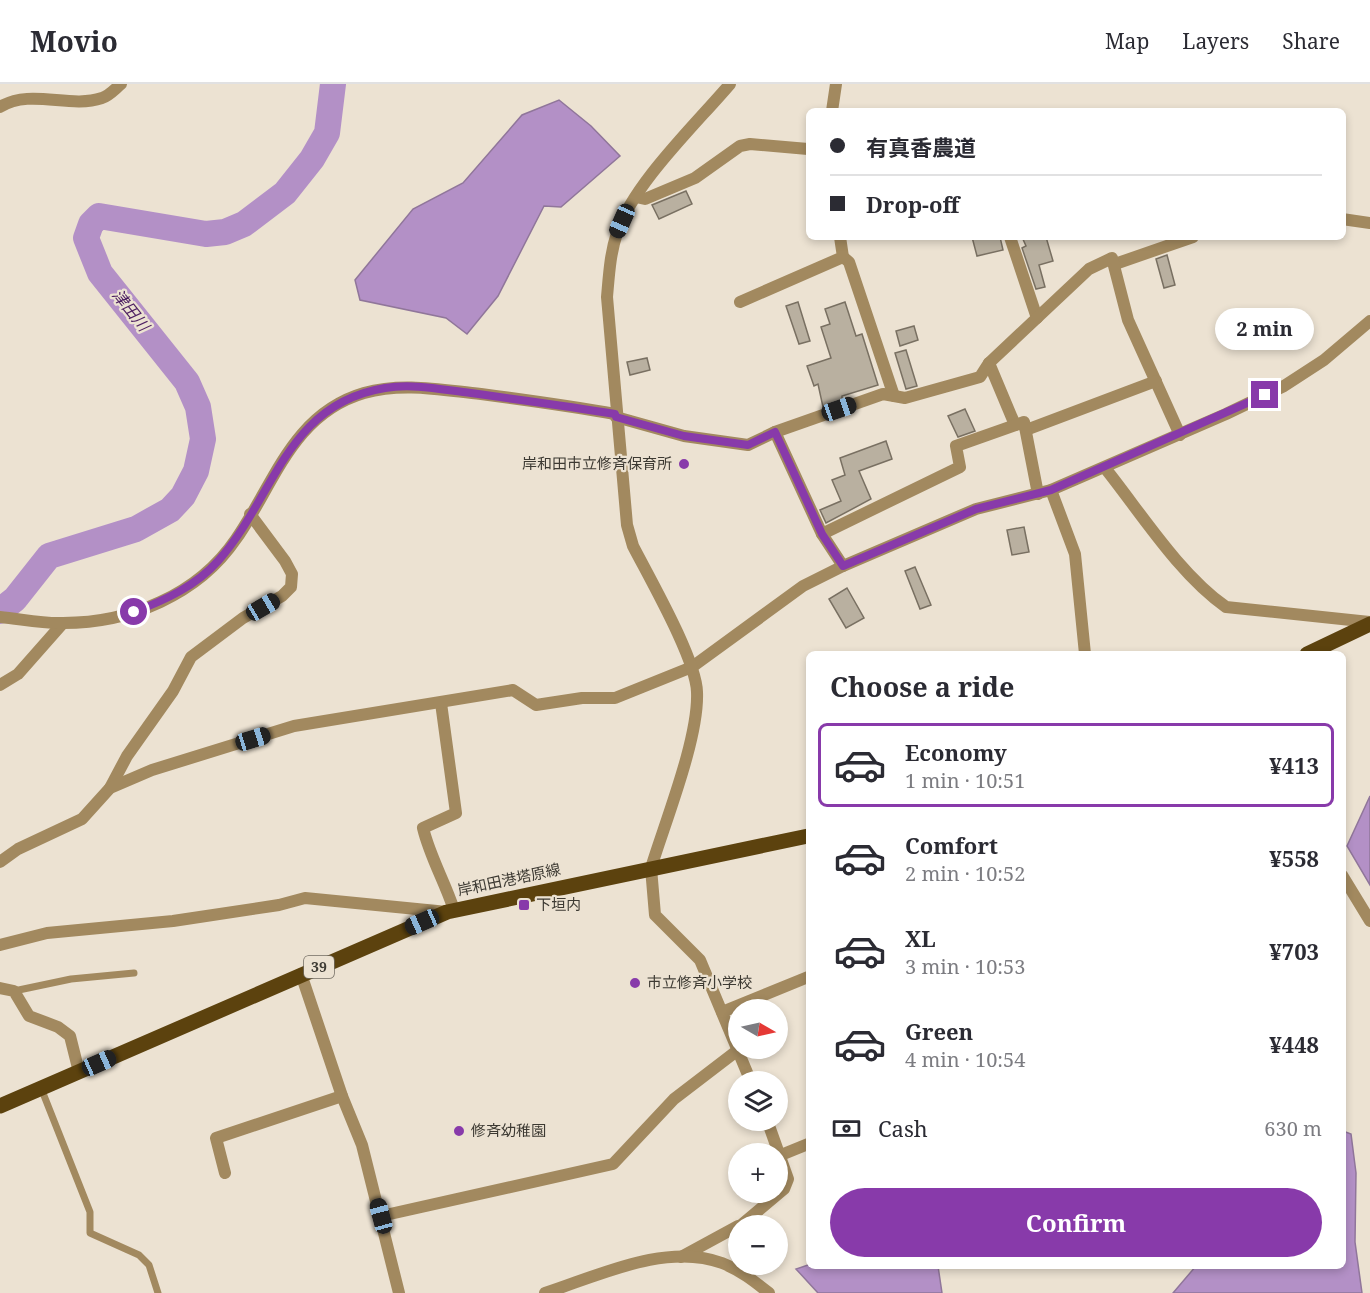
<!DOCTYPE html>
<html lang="en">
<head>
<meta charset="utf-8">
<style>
  :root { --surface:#fff; --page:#f7f7f7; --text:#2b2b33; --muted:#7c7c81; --line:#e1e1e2; --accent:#883aaa }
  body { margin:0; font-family:"Noto Serif","Noto Sans JP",serif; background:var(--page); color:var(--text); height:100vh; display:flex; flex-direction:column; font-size:22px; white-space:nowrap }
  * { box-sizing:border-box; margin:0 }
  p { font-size:20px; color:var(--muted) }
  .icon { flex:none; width:33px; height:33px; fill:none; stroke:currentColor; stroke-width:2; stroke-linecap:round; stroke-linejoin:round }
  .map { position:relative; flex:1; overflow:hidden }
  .details { position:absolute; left:806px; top:567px; width:540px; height:618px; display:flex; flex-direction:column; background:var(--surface); border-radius:9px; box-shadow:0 3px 9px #0003 }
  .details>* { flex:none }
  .hud { position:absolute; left:806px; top:24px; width:540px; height:132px; border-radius:9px; box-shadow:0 3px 9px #0003; display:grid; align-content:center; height:132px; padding:0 24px; background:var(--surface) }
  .needle { width:39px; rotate:99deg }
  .buttons { position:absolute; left:728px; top:915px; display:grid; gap:12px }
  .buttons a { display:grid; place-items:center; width:60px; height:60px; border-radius:50%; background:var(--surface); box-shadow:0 3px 9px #0003; font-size:30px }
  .end { position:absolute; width:27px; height:27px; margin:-14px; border:8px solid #883aaa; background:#fff; box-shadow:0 0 0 3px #fff }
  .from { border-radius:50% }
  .bubble { position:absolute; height:42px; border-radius:21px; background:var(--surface); box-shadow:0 3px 9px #0003; font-size:20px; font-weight:700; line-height:42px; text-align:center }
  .car { position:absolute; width:18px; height:36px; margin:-18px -9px; border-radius:8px; box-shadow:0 0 4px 2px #0007; background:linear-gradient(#222 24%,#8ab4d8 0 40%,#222 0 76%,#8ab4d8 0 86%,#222 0) }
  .hud b { display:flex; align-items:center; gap:21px; height:57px; font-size:22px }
  .hud b+b { border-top:2px solid var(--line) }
  .hud i { width:15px; height:15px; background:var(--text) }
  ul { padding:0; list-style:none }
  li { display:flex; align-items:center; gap:18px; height:84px; margin:0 12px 9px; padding:0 12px; border:3px solid transparent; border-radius:9px }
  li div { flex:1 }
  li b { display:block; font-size:22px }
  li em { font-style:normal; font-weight:700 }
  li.selected { border-color:var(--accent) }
  li>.icon { width:54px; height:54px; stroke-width:1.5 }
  h2 { padding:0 24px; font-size:27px; line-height:72px }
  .pay { display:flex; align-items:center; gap:15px; height:66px; padding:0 24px; font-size:22px }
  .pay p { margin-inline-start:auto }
  .primary-button { display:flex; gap:12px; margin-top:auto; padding:12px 24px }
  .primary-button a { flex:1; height:69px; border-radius:36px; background:var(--accent); color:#fff; font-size:24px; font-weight:700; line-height:69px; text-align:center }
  header { display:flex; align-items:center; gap:36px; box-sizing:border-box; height:84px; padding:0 30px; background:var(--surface); border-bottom:2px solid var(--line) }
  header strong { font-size:28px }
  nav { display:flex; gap:33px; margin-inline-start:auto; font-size:21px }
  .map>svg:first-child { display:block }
  .water { fill:#b390c6; stroke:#90769a; stroke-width:1.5 }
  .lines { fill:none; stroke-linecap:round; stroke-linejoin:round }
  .river { stroke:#b390c6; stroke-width:26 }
  .building { fill:#b9b0a0; stroke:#797062; stroke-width:1.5 }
  .service { stroke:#a2895f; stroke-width:7 }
  .minor { stroke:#a2895f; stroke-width:12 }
  .tertiary { stroke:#a2895f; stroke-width:12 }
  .primary { stroke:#5c420e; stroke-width:15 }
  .route { stroke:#883aaa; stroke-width:8 }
  .poi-dot { fill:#883aaa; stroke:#ece2d2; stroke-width:2 }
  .labels { text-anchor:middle; stroke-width:4.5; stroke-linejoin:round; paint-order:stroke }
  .shield { fill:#ece2d2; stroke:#726c63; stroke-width:1.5 }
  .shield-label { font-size:14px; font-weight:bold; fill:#3d3a33 }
  .poi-label { font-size:15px; fill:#3d3a33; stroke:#ece2d2; text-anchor:start }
  .street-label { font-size:15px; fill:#3d3a33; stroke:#ece2d2 }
  .water-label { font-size:16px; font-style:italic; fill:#4f2263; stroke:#ece2d2 }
</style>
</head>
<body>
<header>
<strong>Movio</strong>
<nav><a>Map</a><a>Layers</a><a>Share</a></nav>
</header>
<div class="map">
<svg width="1370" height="1209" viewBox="0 0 1370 1209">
  <rect width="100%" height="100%" fill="#ece2d2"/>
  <!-- water -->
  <g class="water">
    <polygon points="559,16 591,42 620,72 561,123 544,122 498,212 467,250 446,234 360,216 355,196 413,125 463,99 522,31"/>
    <polygon points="1370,712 1370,801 1347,762"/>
    <polygon points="1343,1047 1351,1050 1356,1089 1355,1158 1362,1209 1173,1209 1196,1182 1342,1182"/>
    <polygon points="808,1181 938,1182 942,1209 818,1209 796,1185"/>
  </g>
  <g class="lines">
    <!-- river -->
    <polyline class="river" points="0,527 15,515 49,472 136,445 170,426 183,412 196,387 203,355 198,323 187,298 100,189 86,154 91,140 99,132 206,150 225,148 244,140 285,109 312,75 327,49 333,0"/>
  </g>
  <!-- building -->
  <g class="building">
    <polygon points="686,107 692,120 659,135 652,121"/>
    <polygon points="972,153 1000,153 1003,166 977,172"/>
    <polygon points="1022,153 1046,153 1053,177 1039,181 1045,203 1036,205 1022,164 1026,162"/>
    <polygon points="1167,171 1175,201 1164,204 1156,175"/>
    <polygon points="798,218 810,257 799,260 786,222"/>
    <polygon points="845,218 856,252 862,250 878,301 842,312 842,316 823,323 818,300 814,302 807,282 831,274 821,243 830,240 825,225"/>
    <polygon points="914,242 918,256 900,262 896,247"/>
    <polygon points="906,266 917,302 906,305 895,269"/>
    <polygon points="647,274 650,286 630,291 627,278"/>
    <polygon points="965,325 975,347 958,353 948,332"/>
    <polygon points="886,357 892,375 859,387 871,415 826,439 820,426 841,417 832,396 845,391 840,374"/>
    <polygon points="1024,443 1029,468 1012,471 1007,446"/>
    <polygon points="915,483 931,521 920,525 905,487"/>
    <polygon points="847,504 864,534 846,544 829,515"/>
  </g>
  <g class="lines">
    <!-- service -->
    <g class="service">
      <polyline points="14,907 71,895 134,889"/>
      <polyline points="41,1004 90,1128 90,1149 139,1171 149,1181 158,1209"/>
    </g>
    <!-- minor -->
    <g class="minor">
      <path d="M 0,23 C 31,4 69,25 102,14 C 109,12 115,5 121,0"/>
      <polyline points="832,27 836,0"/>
      <polyline points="636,113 645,115 695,94 740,62 750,60 808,65"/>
      <polyline points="1342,135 1370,139"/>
      <polyline points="1010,153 1037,234"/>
      <polyline points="843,173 849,178 894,312"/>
      <polyline points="1115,180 1193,153"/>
      <polyline points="740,218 843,173 840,153"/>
      <polyline points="989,279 1015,341"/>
      <polyline points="616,333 684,352 748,361 775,348 883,310 905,314 980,293 989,279 1089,185 1112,174 1128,236 1180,351"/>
      <polyline points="1026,346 1156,297"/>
      <polyline points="775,348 822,450 843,482"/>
      <path d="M 1105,384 C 1141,429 1179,490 1226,523 L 1370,538"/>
      <polyline points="1051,406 1075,470 1085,570"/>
      <polyline points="822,450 960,383 956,362 1024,338 1038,410"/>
      <polyline points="0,601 18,590 63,539"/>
      <path d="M 441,619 L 456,729 L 423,744 C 430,773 445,798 454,826"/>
      <polyline points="110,704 127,672 173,607 191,573 243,534 282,512 291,503 292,490 285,477 250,430"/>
      <polyline points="0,778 18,765 82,735 110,704 152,686 294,642 513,606 536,621 582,614 615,614 692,583 803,502 843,482 976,425 1051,406 1226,330 1284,302 1324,276 1370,237"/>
      <polyline points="651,784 655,831 700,876 751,998"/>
      <polyline points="0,861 47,849 173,837 279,821 305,814 447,828"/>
      <polyline points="301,890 342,1012 362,1061 399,1209"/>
      <polyline points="0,904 14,907 29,932 58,943 70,952 79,988"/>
      <polyline points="722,928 808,893"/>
      <polyline points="781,1071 808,1060"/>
      <polyline points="225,1089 216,1054 342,1012"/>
      <polyline points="381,1132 613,1080 674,1015 738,966"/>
      <polyline points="740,1142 784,1105 788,1095 767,1036"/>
      <polyline points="681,1173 738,1142"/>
      <path d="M 545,1209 C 598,1192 666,1158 722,1179 C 740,1186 754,1197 769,1209"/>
    </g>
    <!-- tertiary -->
    <g class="tertiary">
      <path d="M 0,533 C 21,535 43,540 63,539 C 130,539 198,511 236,455 C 274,401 292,330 364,309 C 403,298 441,306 481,310 C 526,316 571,322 615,330"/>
      <path d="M 651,784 C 665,738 699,654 697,608 C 696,575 650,495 633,462 L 627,441 L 607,213 C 609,191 610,170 617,149 C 633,100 696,40 730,0"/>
      <polyline points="1342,791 1370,837"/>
    </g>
    <!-- primary -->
    <g class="primary">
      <polyline points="1307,570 1370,540"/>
      <polyline points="0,1022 447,828 808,752"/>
    </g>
  </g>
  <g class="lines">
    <!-- route -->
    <path class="route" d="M 134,528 C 165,516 196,502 218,477 C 275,413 286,320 385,304 C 413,299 444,306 471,309 C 520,316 567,322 615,330 L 616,333 L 684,352 L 748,361 L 775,348 L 822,450 L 843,482 L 976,425 L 1051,406 L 1265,311"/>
  </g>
  <!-- markers -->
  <g class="poi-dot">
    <circle cx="684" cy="380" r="6"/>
    <rect x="518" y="815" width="12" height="12" rx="3"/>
    <circle cx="635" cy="899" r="6"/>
    <circle cx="459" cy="1047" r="6"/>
  </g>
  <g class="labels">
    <!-- shield labels -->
    <rect class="shield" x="304" y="872" width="30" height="22" rx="4.5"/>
    <g class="shield-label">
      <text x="319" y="888">39</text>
    </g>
    <!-- poi labels -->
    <g class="poi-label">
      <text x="672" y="385" text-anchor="end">岸和田市立修斉保育所</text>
      <text x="536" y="826">下垣内</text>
      <text x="647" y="904">市立修斉小学校</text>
      <text x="471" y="1052">修斉幼稚園</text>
    </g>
    <!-- street labels -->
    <g class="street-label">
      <text transform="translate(509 796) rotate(-12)" y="5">岸和田港塔原線</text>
    </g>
    <!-- water labels -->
    <g class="water-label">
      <text transform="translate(131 226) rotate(51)" y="6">津田川</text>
    </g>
  </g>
</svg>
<div class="buttons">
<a><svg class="needle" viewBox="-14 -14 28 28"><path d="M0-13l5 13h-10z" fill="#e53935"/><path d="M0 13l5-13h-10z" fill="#7c7c81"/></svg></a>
<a><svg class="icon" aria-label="layers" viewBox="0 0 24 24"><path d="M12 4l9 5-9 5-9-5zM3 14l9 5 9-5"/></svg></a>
<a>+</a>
<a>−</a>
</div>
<i class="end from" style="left:134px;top:528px"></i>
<i class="end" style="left:1265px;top:311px"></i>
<div class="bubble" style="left:1215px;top:224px;width:99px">2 min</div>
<i class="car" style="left:622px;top:137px;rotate:204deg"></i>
<i class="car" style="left:839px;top:325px;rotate:71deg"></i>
<i class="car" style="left:263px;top:523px;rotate:60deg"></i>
<i class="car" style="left:253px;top:655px;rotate:73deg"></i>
<i class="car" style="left:422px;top:838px;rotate:246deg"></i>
<i class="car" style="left:99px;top:979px;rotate:66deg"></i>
<i class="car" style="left:381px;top:1132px;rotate:345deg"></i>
<div class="hud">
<b><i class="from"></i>有真香農道</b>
<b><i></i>Drop-off</b>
</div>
<section class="details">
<h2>Choose a ride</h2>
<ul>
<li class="selected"><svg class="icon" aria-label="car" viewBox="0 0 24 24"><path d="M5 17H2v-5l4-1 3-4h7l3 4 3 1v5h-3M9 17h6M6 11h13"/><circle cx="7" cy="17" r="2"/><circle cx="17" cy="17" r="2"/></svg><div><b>Economy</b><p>1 min · 10:51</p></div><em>¥413</em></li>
<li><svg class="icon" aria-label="car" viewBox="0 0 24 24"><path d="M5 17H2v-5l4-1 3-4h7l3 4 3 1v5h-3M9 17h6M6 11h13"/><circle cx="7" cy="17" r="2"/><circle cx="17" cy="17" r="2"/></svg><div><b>Comfort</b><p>2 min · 10:52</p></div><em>¥558</em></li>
<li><svg class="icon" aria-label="car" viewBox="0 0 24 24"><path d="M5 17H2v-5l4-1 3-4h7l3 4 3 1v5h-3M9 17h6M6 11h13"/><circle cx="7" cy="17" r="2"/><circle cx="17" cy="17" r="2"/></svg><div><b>XL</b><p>3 min · 10:53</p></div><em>¥703</em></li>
<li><svg class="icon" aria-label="car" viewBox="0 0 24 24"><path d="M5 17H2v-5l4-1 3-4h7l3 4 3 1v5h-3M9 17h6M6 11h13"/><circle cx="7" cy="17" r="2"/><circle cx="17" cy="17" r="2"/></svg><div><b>Green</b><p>4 min · 10:54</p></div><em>¥448</em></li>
</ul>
<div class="pay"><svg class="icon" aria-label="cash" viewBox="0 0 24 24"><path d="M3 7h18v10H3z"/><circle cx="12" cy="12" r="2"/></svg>Cash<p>630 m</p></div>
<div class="primary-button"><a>Confirm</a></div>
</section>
</div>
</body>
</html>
